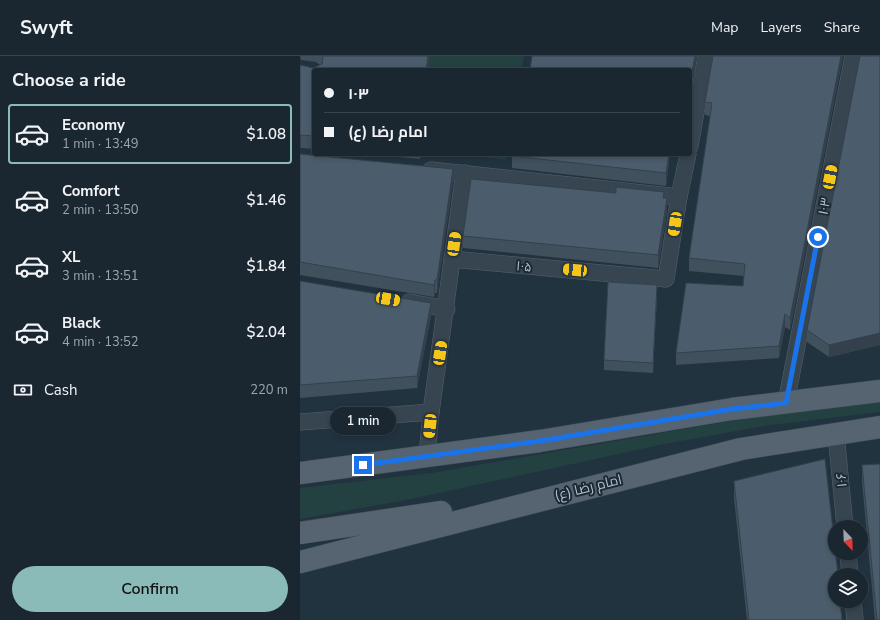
<!DOCTYPE html>
<html lang="en">
<head>
<meta charset="utf-8">
<style>
  :root { --surface:#1a2630; --page:#27323c; --text:#f1f3f6; --muted:#9fa5ab; --line:#38434c; --accent:#8bbbb9 }
  body { margin:0; font-family:"Nunito Sans",Cairo,sans-serif; background:var(--page); color:var(--text); height:100vh; display:flex; flex-direction:column; font-size:15px; white-space:nowrap }
  * { box-sizing:border-box; margin:0 }
  p { font-size:13px; color:var(--muted) }
  .icon { flex:none; width:22px; height:22px; fill:none; stroke:currentColor; stroke-width:2; stroke-linecap:round; stroke-linejoin:round }
  .map { position:relative; flex:1; overflow:hidden }
  .sheet { display:flex; flex-direction:column; background:var(--surface); width:300px }
  .sheet>* { flex:none }
  .guide { position:absolute; left:12px; top:12px; width:380px; height:88px; border-radius:4px; box-shadow:0 2px 6px #0003,0 0 0 1px var(--line); display:grid; align-content:center; height:88px; padding:0 12px; background:var(--surface) }
  .needle { width:26px; rotate:157deg }
  .tools { position:absolute; left:528px; top:464px; display:grid; gap:8px }
  .tools a { display:grid; place-items:center; width:40px; height:40px; border-radius:50%; background:var(--surface); box-shadow:0 2px 6px #0003,0 0 0 1px var(--line); font-size:20px }
  .end { position:absolute; width:18px; height:18px; margin:-9px; border:5px solid #1a73e8; background:#fff; box-shadow:0 0 0 2px #fff }
  .from { border-radius:50% }
  .bubble { position:absolute; height:28px; border-radius:14px; background:var(--surface); box-shadow:0 2px 6px #0003,0 0 0 1px var(--line); font-size:13px; font-weight:600; line-height:28px; text-align:center }
  .car { position:absolute; width:12px; height:24px; margin:-12px -6px; border-radius:5px; box-shadow:0 0 3px 1px #0007; background:linear-gradient(#f5c518 24%,#345 0 40%,#f5c518 0 76%,#345 0 86%,#f5c518 0) }
  .guide b { display:flex; align-items:center; gap:14px; height:38px; font-size:15px }
  .guide b+b { border-top:1px solid var(--line) }
  .guide i { width:10px; height:10px; background:var(--text) }
  ul { padding:0; list-style:none }
  li { display:flex; align-items:center; gap:12px; height:60px; margin:0 8px 6px; padding:0 4px; border:2px solid transparent; border-radius:4px }
  li div { flex:1 }
  li b { display:block; font-size:15px }
  li em { font-style:normal; font-weight:600 }
  li.current { border-color:var(--accent) }
  li>.icon { width:36px; height:36px; stroke-width:1.5 }
  h2 { padding:0 12px; font-size:18px; line-height:48px }
  .pay { display:flex; align-items:center; gap:10px; height:44px; padding:0 12px; font-size:15px }
  .pay p { margin-inline-start:auto }
  .primary-button { display:flex; gap:8px; margin-top:auto; padding:8px 12px }
  .primary-button a { flex:1; height:46px; border-radius:24px; background:var(--accent); color:#111; font-size:16px; font-weight:600; line-height:46px; text-align:center }
  header { display:flex; align-items:center; gap:24px; box-sizing:border-box; height:56px; padding:0 20px; background:var(--surface); border-bottom:1px solid var(--line) }
  header strong { font-size:19px }
  nav { display:flex; gap:22px; margin-inline-start:auto; font-size:14px }
  main { display:flex; flex:1; min-height:0 }
  .map>svg:first-child { display:block }
  .green { fill:#244141 }
  .lines { fill:none; stroke-linecap:round; stroke-linejoin:round }
  .minor-casing { stroke:#55626e; stroke-width:17 }
  .primary-casing { stroke:#404e59; stroke-width:23 }
  .minor { stroke:#374550; stroke-width:16 }
  .primary { stroke:#556470; stroke-width:22 }
  .wall { fill:#40505d }
  .shaded-wall { fill:#34414c }
  .building { fill:#4b5d6c; stroke:#34414c }
  .route { stroke:#1a73e8; stroke-width:5 }
  .labels { text-anchor:middle; stroke-width:4; stroke-linejoin:round; paint-order:stroke }
  .street-label { font-size:14px; fill:#b3bfcb; stroke:#1c2a35 }
</style>
</head>
<body>
<header>
<strong>Swyft</strong>
<nav><a>Map</a><a>Layers</a><a>Share</a></nav>
</header>
<main>
<section class="sheet">
<h2>Choose a ride</h2>
<ul>
<li class="current"><svg class="icon" aria-label="car" viewBox="0 0 24 24"><path d="M5 17H2v-5l4-1 3-4h7l3 4 3 1v5h-3M9 17h6M6 11h13"/><circle cx="7" cy="17" r="2"/><circle cx="17" cy="17" r="2"/></svg><div><b>Economy</b><p>1 min · 13:49</p></div><em>$1.08</em></li>
<li><svg class="icon" aria-label="car" viewBox="0 0 24 24"><path d="M5 17H2v-5l4-1 3-4h7l3 4 3 1v5h-3M9 17h6M6 11h13"/><circle cx="7" cy="17" r="2"/><circle cx="17" cy="17" r="2"/></svg><div><b>Comfort</b><p>2 min · 13:50</p></div><em>$1.46</em></li>
<li><svg class="icon" aria-label="car" viewBox="0 0 24 24"><path d="M5 17H2v-5l4-1 3-4h7l3 4 3 1v5h-3M9 17h6M6 11h13"/><circle cx="7" cy="17" r="2"/><circle cx="17" cy="17" r="2"/></svg><div><b>XL</b><p>3 min · 13:51</p></div><em>$1.84</em></li>
<li><svg class="icon" aria-label="car" viewBox="0 0 24 24"><path d="M5 17H2v-5l4-1 3-4h7l3 4 3 1v5h-3M9 17h6M6 11h13"/><circle cx="7" cy="17" r="2"/><circle cx="17" cy="17" r="2"/></svg><div><b>Black</b><p>4 min · 13:52</p></div><em>$2.04</em></li>
</ul>
<div class="pay"><svg class="icon" aria-label="cash" viewBox="0 0 24 24"><path d="M3 7h18v10H3z"/><circle cx="12" cy="12" r="2"/></svg>Cash<p>220 m</p></div>
<div class="primary-button"><a>Confirm</a></div>
</section>
<div class="map">
<svg width="580" height="564" viewBox="0 0 580 564">
  <rect width="100%" height="100%" fill="#223340"/>
  <!-- green -->
  <g class="green">
    <polygon points="130,0 224,0 221,14 128,14"/>
    <polygon points="162,98 206,98 205,104"/>
    <polygon points="580,346 580,356 470,369 364,388 111,443 0,463 0,432 132,417 466,359"/>
  </g>
  <g class="lines">
    <!-- minor casing -->
    <g class="minor-casing">
      <g id="minor">
        <polyline points="390,90 406,0"/>
        <polyline points="131,114 379,141 388,98"/>
        <polyline points="152,203 366,223 379,141"/>
        <polyline points="109,246 147,253"/>
        <polyline points="486,347 553,0"/>
        <polyline points="0,366 131,356"/>
        <polyline points="536,378 545,471"/>
        <polyline points="127,400 131,356 164,117"/>
        <polyline points="548,497 550,519"/>
        <polyline points="553,545 555,564"/>
      </g>
    </g>
    <!-- primary casing -->
    <g class="primary-casing">
      <g id="primary">
        <polyline points="0,417 240,385 432,353 580,335"/>
        <polyline points="0,477 141,456"/>
        <polyline points="0,506 441,393 580,371"/>
      </g>
    </g>
    <!-- minor -->
    <use href="#minor" class="minor"/>
    <!-- primary -->
    <use href="#primary" class="primary"/>
  </g>
  <!-- wall -->
  <g class="wall">
    <polygon points="0,0 130,0 128,14 14,14 14,93 1,92 0,9 13,12 20,9 16,6 1,4"/>
    <polygon points="543,0 490,274 485,271 479,302 376,309 376,297 443,230 444,220 389,215 389,202 410,60 405,59 405,46"/>
    <polygon points="580,0 580,289 529,301 507,286 507,274"/>
    <polygon points="0,98 153,126 137,237 135,237 134,241 0,219"/>
    <polygon points="67,98 121,98 120,103"/>
    <polygon points="212,98 370,98 366,130 212,112"/>
    <polygon points="316,137 364,142 367,155 358,212 163,192 163,180"/>
    <polygon points="0,225 131,260 117,332 0,342"/>
    <polygon points="357,239 353,317 304,314 304,304"/>
    <polygon points="562,409 580,564 575,564 562,426"/>
    <polygon points="434,425 542,564 447,564 434,442"/>
  </g>
  <!-- shaded-wall -->
  <g class="shaded-wall">
    <polygon points="128,0 130,0 128,14 126,14"/>
    <polygon points="395,0 397,0 390,38 390,25"/>
    <polygon points="541,0 543,0 490,274 490,262"/>
    <rect x="0" y="79" width="1" height="13"/>
    <polygon points="369,98 370,98 366,130 366,117"/>
    <polygon points="153,113 153,126 137,237 137,224"/>
    <polygon points="367,142 367,155 358,212 358,199"/>
    <polygon points="135,224 135,237 134,241 134,229"/>
    <polygon points="357,229 357,239 353,317 353,307"/>
    <polygon points="131,247 131,260 117,332 117,320"/>
    <polygon points="485,258 485,271 479,302 479,290"/>
    <polygon points="580,277 580,289 529,301 529,289"/>
  </g>
  <!-- building -->
  <g class="building">
    <polygon points="23,0 128,0 126,14 14,14 14,80 0,79 0,9 13,12 22,8"/>
    <polygon points="232,0 395,0 390,25 390,14 230,14"/>
    <polygon points="413,0 541,0 490,262 485,258 479,290 376,297 386,227 443,230 445,208 389,202 412,47 405,46"/>
    <polygon points="560,0 580,0 580,277 529,289 507,274"/>
    <polygon points="0,98 153,113 137,224 135,224 134,229 0,206"/>
    <polygon points="212,98 369,98 366,117 212,100"/>
    <polygon points="171,123 316,137 316,131 364,136 363,142 367,142 358,199 163,180"/>
    <polygon points="0,225 131,247 117,320 0,329"/>
    <polygon points="308,226 357,229 353,307 304,304"/>
    <polygon points="525,403 538,519 535,519 535,545 540,545 542,564 449,564 434,425"/>
    <polygon points="580,408 580,564 577,564 562,409"/>
  </g>
  <g class="lines">
    <!-- route -->
    <polyline class="route" points="63,409 240,385 432,353 486,347 518,181"/>
  </g>
  <g class="labels">
    <!-- street labels -->
    <g class="street-label">
      <text transform="translate(524 150) rotate(-79)" y="5">۱۰۳</text>
      <text transform="translate(224 210) rotate(5)" y="5">۱۰۵</text>
      <text transform="translate(541 424) rotate(-96)" y="5">۱۰۶</text>
      <text transform="translate(288 431) rotate(-14)" y="5">امام رضا (ع)</text>
    </g>
  </g>
</svg>
<div class="tools">
<a><svg class="needle" viewBox="-14 -14 28 28"><path d="M0-13l5 13h-10z" fill="#e53935"/><path d="M0 13l5-13h-10z" fill="#9fa5ab"/></svg></a>
<a><svg class="icon" aria-label="layers" viewBox="0 0 24 24"><path d="M12 4l9 5-9 5-9-5zM3 14l9 5 9-5"/></svg></a>
</div>
<i class="end from" style="left:518px;top:181px"></i>
<i class="end" style="left:63px;top:409px"></i>
<div class="bubble" style="left:30px;top:351px;width:66px">1 min</div>
<i class="car" style="left:530px;top:121px;rotate:11deg"></i>
<i class="car" style="left:375px;top:168px;rotate:189deg"></i>
<i class="car" style="left:154px;top:188px;rotate:8deg"></i>
<i class="car" style="left:275px;top:214px;rotate:275deg"></i>
<i class="car" style="left:88px;top:243px;rotate:100deg"></i>
<i class="car" style="left:140px;top:297px;rotate:9deg"></i>
<i class="car" style="left:130px;top:370px;rotate:186deg"></i>
<div class="guide">
<b><i class="from"></i>۱۰۳</b>
<b><i></i>امام رضا (ع)</b>
</div>
</div>
</main>
</body>
</html>
